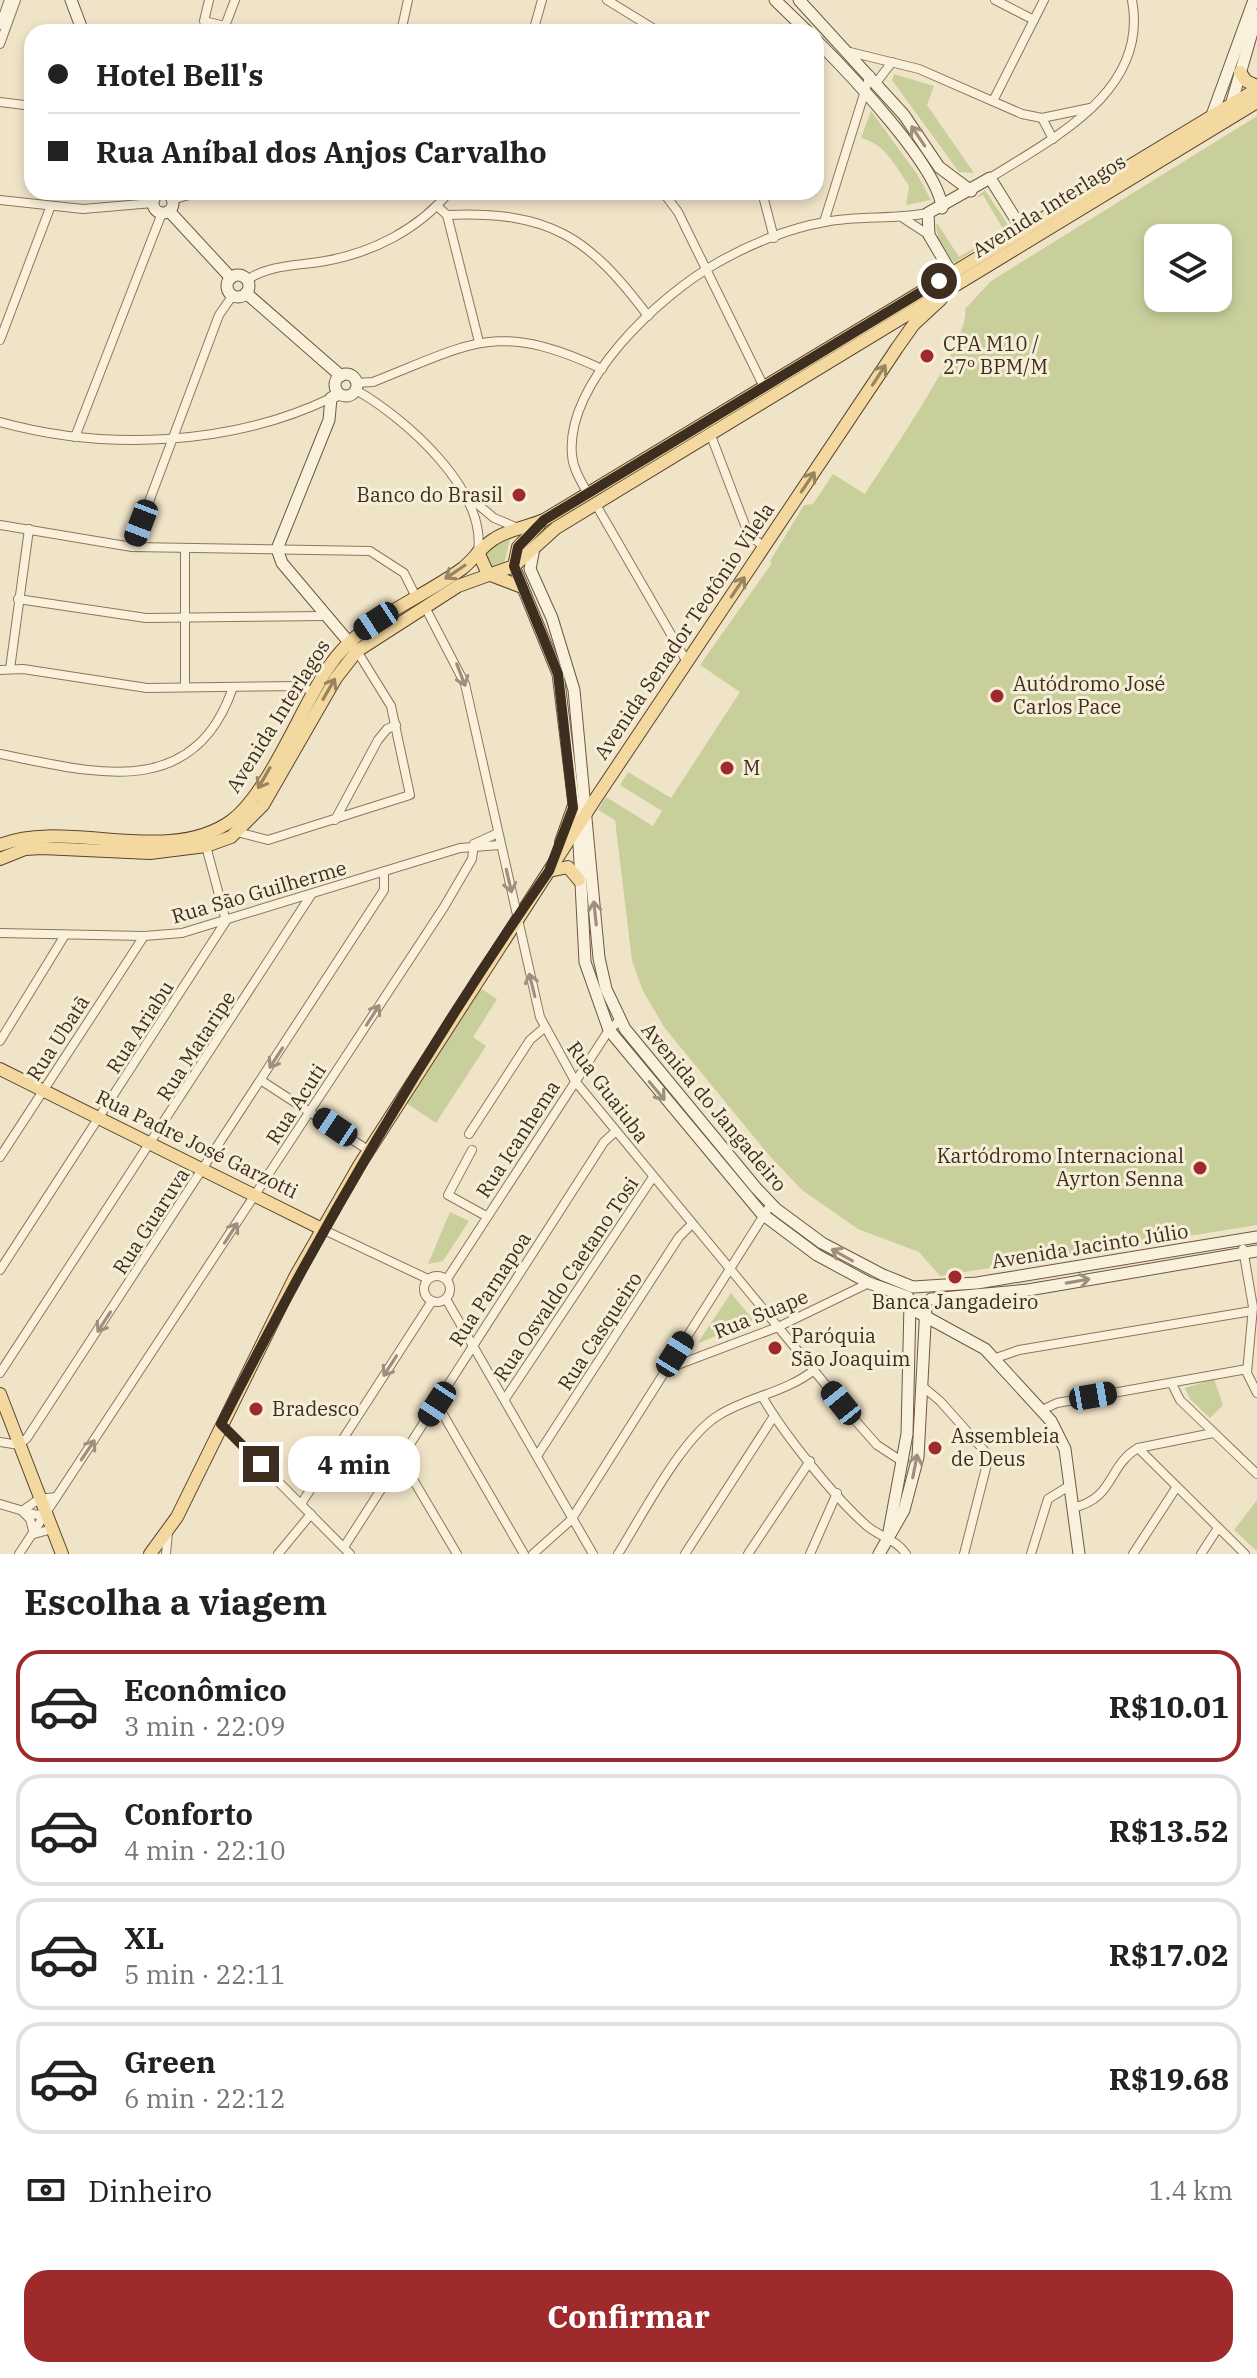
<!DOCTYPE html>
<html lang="pt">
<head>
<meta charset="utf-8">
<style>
  :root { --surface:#fff; --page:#f6f6f6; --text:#222; --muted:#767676; --line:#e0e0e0; --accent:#9e2a2b }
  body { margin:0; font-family:"IBM Plex Serif",serif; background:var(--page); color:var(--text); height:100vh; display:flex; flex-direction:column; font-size:30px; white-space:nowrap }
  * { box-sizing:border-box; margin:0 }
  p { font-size:26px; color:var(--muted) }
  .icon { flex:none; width:44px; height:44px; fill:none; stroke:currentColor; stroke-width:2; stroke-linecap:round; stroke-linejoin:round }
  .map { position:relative; height:1554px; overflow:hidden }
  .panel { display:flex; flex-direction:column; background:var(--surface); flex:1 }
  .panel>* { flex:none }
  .guide { position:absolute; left:24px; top:24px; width:800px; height:176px; border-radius:24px; box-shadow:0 4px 12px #0003; display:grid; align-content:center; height:176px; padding:0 24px; background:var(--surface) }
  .tools { position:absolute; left:1144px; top:224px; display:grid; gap:16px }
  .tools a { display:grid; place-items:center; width:88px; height:88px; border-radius:16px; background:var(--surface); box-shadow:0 4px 12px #0003; font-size:40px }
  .end { position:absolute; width:36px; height:36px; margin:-18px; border:10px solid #3d2e20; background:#fff; box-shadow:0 0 0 4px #fff }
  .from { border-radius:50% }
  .bubble { position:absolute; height:56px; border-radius:24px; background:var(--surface); box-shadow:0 4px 12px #0003; font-size:26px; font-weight:700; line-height:56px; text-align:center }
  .car { position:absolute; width:24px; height:48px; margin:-24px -12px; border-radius:10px; box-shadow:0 0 6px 2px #0007; background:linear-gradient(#222 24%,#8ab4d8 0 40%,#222 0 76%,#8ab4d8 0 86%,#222 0) }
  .guide b { display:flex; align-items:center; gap:28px; height:76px; font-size:30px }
  .guide b+b { border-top:2px solid var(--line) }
  .guide i { width:20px; height:20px; background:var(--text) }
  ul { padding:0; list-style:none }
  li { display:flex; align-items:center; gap:24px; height:112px; margin:0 16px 12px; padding:0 8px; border:4px solid var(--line); border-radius:24px }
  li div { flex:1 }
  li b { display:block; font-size:30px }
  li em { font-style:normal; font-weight:700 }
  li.on { border-color:var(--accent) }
  li>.icon { width:72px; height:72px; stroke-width:1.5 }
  h2 { padding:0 24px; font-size:36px; line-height:96px }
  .pay { display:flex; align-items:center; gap:20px; height:88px; padding:0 24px; font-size:30px }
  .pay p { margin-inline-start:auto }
  .button { display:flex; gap:16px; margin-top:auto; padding:16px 24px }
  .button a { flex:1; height:92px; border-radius:24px; background:var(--accent); color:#fff; font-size:32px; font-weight:700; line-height:92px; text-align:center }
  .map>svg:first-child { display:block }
  .green { fill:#c9cf9b; fill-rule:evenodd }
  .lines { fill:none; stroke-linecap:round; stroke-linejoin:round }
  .street-casing { stroke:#8d765c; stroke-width:10 }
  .secondary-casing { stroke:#6f573f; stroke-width:13 }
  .primary-casing { stroke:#5b4430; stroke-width:14 }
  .street { stroke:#faf1dc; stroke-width:8 }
  .secondary { stroke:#faf1dc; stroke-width:11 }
  .primary { stroke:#f3d9a0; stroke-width:12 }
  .oneway { stroke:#9c907e }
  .oneway2 { stroke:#988460 }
  .route { stroke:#3d2e20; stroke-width:10 }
  .poi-dot { fill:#9e2a2b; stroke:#f7eed8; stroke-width:3 }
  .labels { text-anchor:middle; stroke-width:6; stroke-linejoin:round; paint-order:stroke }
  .street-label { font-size:20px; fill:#3d2e20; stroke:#f7eed8 }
  .poi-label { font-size:20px; fill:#3d2e20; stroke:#f7eed8; text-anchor:start }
</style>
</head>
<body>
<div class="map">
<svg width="1257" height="1554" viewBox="0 0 1257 1554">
  <rect width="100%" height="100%" fill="#f0e4c8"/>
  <!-- green -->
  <g class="green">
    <polygon points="894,74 934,86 927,105 974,173 959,172 892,80"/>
    <path d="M 871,111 L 917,174 L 931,200 L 906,205 L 909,186 C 895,165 885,144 861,138 Z"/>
    <path d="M 1257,116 L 1257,1225 L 940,1276 L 919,1252 L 858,1229 L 802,1190 L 767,1153 L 664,1027 L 643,991 L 632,961 L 615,820 L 598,810 L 606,797 L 653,826 L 662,811 L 620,785 L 628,772 L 671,798 L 740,692 L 700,665 L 772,563 L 770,561 L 804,505 L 813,504 L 833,474 L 865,494 C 884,464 972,337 965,309 L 991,281 ZM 1158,238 L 1218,238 L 1218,298 L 1158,298 Z"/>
    <polygon points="985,190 1010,228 954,263 938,239 936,226 937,223 959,257 1001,232 1002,227 983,195 976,198"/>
    <polygon points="510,539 504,564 488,569 482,555 499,541"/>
    <polygon points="480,988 497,999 473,1037 486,1046 436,1123 406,1103"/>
    <polygon points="450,1212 469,1221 443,1261 428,1264"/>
    <polygon points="731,1293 753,1320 699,1343 699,1341"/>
    <polygon points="1214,1379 1223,1405 1210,1418 1190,1399 1185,1388"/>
    <polygon points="1257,1500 1257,1551 1234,1530"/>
  </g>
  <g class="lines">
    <!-- street casing -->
    <g class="street-casing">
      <g id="street">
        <polyline points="209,0 204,21 225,26"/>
        <polyline points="607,0 659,32"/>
        <polyline points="995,0 1034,20"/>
        <polyline points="0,25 9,0"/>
        <polyline points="225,26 235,0"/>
        <polyline points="401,32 408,0"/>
        <polyline points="533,32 542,0"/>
        <polyline points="0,44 16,0"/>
        <polyline points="850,52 919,69 1022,114 1042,118 1090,108"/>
        <polyline points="876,83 892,62"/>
        <polyline points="993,101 1044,0"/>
        <polyline points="0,102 32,106"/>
        <polyline points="1042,118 1053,139"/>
        <path d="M 990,178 C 1055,137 1149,91 1132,0"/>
        <polyline points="663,192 678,212 764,387"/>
        <polyline points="762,192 774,238"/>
        <polyline points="0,200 83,209 153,203"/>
        <polyline points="172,200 199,192"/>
        <polyline points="437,206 447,215 479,342"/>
        <path d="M 447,215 C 550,211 588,236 648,316"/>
        <polyline points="903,218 929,235"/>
        <polyline points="824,222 870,75"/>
        <path d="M 247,280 C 270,264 299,266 325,261 C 372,253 419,229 449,192"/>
        <polyline points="0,340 50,208"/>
        <path d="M 356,383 L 373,382 C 472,343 497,320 602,369"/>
        <path d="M 356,390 C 405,418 487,490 478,552"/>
        <path d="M 0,422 C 105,451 231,446 331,398"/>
        <polyline points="710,433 745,525 752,537 764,547"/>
        <polyline points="75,437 162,213"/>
        <path d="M 588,494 C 581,481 573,469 572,455 C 565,383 660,295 717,263 C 748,245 789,228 825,222 C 859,215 894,220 928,213"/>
        <polyline points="469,497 494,518 518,528"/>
        <polyline points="595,503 687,662"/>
        <polyline points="0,525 132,547 370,551 404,573 416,597"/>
        <polyline points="132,547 219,315 233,295"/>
        <polyline points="18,599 146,618 326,616"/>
        <polyline points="425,607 465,684 540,1017 575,1081 854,1419 877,1445 903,1462"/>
        <polyline points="10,669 29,529"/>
        <polyline points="0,670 23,669 147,688 301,686 313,692"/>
        <polyline points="185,687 185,550"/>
        <path d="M 0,754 C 92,772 194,803 233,687"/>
        <polyline points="335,820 378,740 387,729 396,725"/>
        <polyline points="237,832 268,840 410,795 391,706 357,651"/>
        <polyline points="474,844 498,833"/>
        <polyline points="0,933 144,936 182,933 460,848 500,845"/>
        <polyline points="0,1041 65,935"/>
        <polyline points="262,1081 368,1150"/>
        <polyline points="469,1134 530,1040 544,1028"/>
        <polyline points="472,1150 448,1195 486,1216"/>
        <polyline points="0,1157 144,936"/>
        <polyline points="322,1229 428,1279"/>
        <polyline points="1243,1249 1253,1307 1247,1373 1257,1393"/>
        <polyline points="0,1270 226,921 206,846"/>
        <circle cx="437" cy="1289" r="13"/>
        <polyline points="447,1279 609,1030 620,1020"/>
        <polyline points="446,1299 593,1554"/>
        <polyline points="996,1358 1019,1350 1252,1311"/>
        <polyline points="664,1370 778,1327 869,1283"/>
        <polyline points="0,1373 311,895"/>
        <polyline points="1172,1384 1180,1400 1257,1474"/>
        <polyline points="922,1386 940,1401 989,1456 964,1554"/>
        <path d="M 762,1396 C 782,1432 835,1498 867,1526 C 880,1537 896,1539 906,1554"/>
        <polyline points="505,1399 653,1177"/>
        <polyline points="437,1404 524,1554"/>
        <polyline points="1042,1410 1057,1403 1247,1369"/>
        <polyline points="221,1424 350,1554"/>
        <polyline points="0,1442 19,1445 27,1438 384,890 384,872"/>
        <polyline points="1138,1448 1245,1554"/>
        <polyline points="537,1456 679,1237 692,1224"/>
        <polyline points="401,1459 457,1554"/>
        <polyline points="0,1504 37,1515 45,1512"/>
        <polyline points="301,1504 432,1301"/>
        <path d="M 1072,1508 C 1115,1499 1107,1466 1138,1448 L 1213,1433"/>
        <polyline points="52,1529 34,1534 30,1519 22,1511 39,1499 56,1497"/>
        <polyline points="344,1547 604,1142 616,1131"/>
        <polyline points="19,1554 444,907 472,859 474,844"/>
        <polyline points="166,1554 168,1532"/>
        <polyline points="278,1554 311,1514"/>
        <polyline points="533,1554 571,1520 771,1204"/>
        <path d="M 618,1554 C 642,1516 682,1437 719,1415 C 748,1397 787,1392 814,1370"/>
        <polyline points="685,1554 774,1416"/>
        <polyline points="748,1554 810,1461"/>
        <polyline points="810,1554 837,1493"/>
        <polyline points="1031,1554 1048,1499 1069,1486"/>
        <polyline points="1133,1554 1176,1488"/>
        <polyline points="1201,1554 1218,1528"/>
      </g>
    </g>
    <!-- secondary casing -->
    <g class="secondary-casing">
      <g id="secondary">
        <polyline points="71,0 83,32"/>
        <polyline points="775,0 808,32"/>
        <polyline points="799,0 904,115 939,167 971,191"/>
        <path d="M 816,40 C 847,71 939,167 942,208"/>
        <polyline points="1231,105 1257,15"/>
        <polyline points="1211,118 1254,0"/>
        <circle cx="163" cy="203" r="10"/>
        <polyline points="169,211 231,278"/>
        <circle cx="238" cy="286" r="11"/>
        <polyline points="955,279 929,235 928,213 990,178 1023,231"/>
        <polyline points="246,293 341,376"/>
        <circle cx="346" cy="385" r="11"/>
        <polyline points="339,394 331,398 329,420 277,549 282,563 353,647"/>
        <polyline points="534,548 530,569 552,618 574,690 599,958 606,989 625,1029 756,1188 776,1209 822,1243 883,1275 913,1287 977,1283 1257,1237"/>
        <polyline points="514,566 558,674 579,844 585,962 609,1030 762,1214 817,1255 869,1283 908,1297"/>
        <polyline points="931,1299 1028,1290 1257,1251"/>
        <polyline points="910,1308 985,1349 1051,1421 1065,1449 1079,1554"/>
        <polyline points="888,1537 907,1434 910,1304"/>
        <polyline points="879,1554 904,1510 918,1457 926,1306"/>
      </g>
    </g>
    <!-- primary casing -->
    <g class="primary-casing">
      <g id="primary">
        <polyline points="1240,72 1246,81 1257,86"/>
        <polyline points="478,552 488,574 522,587"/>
        <polyline points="514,566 518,547 539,525"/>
        <polyline points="561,842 573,808"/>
        <path d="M 0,845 C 65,818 167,867 231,821 C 269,793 300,709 328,668 C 360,619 417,602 463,568 C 474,559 481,547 494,539 C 509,529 528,527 544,520 L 1257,89"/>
        <polyline points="0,859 25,849 42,848 150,853 206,846 231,837 263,805 336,678 357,651 458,586 514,566 556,528 1257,102"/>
        <polyline points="549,871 568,867 579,880"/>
        <polyline points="0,1069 322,1229"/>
        <polyline points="0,1394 62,1554"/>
        <polyline points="150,1554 177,1517 295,1277 360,1164 596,798 897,348 914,324 941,299"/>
      </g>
    </g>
    <!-- street -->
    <use href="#street" class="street"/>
    <!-- secondary -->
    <use href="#secondary" class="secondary"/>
    <!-- primary -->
    <use href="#primary" class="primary"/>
  </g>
  <!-- one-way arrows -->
  <defs><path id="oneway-shaft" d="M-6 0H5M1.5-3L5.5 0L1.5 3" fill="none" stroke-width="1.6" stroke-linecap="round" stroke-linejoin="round" transform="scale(2)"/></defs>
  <g class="oneway">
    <use href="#oneway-shaft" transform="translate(918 136) rotate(-124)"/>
    <use href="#oneway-shaft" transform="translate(461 675) rotate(69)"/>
    <use href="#oneway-shaft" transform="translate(509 881) rotate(77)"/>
    <use href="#oneway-shaft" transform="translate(595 913) rotate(-96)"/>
    <use href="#oneway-shaft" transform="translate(532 985) rotate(-104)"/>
    <use href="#oneway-shaft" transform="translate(373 1015) rotate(-57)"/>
    <use href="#oneway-shaft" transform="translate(276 1058) rotate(123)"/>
    <use href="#oneway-shaft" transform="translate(657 1091) rotate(50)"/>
    <use href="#oneway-shaft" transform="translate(231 1233) rotate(-57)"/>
    <use href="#oneway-shaft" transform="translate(842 1255) rotate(-151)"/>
    <use href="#oneway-shaft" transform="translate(1078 1281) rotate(-10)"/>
    <use href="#oneway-shaft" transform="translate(104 1322) rotate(123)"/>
    <use href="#oneway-shaft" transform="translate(390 1366) rotate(123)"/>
    <use href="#oneway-shaft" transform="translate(88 1450) rotate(-56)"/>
    <use href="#oneway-shaft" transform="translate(915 1466) rotate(-79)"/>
  </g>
  <g class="oneway2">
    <use href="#oneway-shaft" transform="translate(879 375) rotate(-57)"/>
    <use href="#oneway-shaft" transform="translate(808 482) rotate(-56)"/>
    <use href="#oneway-shaft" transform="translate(455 572) rotate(146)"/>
    <use href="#oneway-shaft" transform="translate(738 587) rotate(-56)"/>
    <use href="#oneway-shaft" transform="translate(329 689) rotate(-60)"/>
    <use href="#oneway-shaft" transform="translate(264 778) rotate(120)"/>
  </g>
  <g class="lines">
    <!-- route -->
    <path class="route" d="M 261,1464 L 221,1424 C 318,1233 426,1047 549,871 L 573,808 L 558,674 L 514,566 L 518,547 L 544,520 L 939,281"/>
  </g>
  <!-- markers -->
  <g class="poi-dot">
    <circle cx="927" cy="356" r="8"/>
    <circle cx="519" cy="495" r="8"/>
    <circle cx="997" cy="696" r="8"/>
    <circle cx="727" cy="768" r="8"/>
    <circle cx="1200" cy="1168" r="8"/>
    <circle cx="955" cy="1277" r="8"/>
    <circle cx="775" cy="1348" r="8"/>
    <circle cx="256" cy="1409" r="8"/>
    <circle cx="935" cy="1448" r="8"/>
  </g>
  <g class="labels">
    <!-- street labels -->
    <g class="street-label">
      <text transform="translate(1049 206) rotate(-32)" y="7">Avenida Interlagos</text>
      <text transform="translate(684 631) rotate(-56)" y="7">Avenida Senador Teotônio Vilela</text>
      <text transform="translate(278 716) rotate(-58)" y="7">Avenida Interlagos</text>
      <text transform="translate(259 892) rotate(-16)" y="7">Rua São Guilherme</text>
      <text transform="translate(140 1027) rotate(-57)" y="7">Rua Ariabu</text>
      <text transform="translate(58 1038) rotate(-57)" y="7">Rua Ubatã</text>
      <text transform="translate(196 1046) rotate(-57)" y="7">Rua Mataripe</text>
      <text transform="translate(608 1092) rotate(53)" y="7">Rua Guaiuba</text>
      <text transform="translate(296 1104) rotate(-57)" y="7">Rua Acuti</text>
      <text transform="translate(714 1107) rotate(50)" y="7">Avenida do Jangadeiro</text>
      <text transform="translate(518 1139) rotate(-57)" y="7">Rua Icanhema</text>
      <text transform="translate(197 1144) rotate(26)" y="7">Rua Padre José Garzotti</text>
      <text transform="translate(151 1221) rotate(-57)" y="7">Rua Guaruva</text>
      <text transform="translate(1090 1246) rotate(-9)" y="7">Avenida Jacinto Júlio</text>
      <text transform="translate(566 1279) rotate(-56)" y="7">Rua Osvaldo Caetano Tosi</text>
      <text transform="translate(490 1289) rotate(-57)" y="7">Rua Parnapoa</text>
      <text transform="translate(761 1314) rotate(-22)" y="7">Rua Suape</text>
      <text transform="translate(600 1331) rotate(-57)" y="7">Rua Casqueiro</text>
    </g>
    <!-- poi labels -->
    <g class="poi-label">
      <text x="943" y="351">CPA M10 /<tspan x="943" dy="23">27º BPM/M</tspan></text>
      <text x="503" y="502" text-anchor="end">Banco do Brasil</text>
      <text x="1013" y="691">Autódromo José<tspan x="1013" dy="23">Carlos Pace</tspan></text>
      <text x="743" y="775">M</text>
      <text x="1184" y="1163" text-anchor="end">Kartódromo Internacional<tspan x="1184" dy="23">Ayrton Senna</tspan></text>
      <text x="955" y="1309" text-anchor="middle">Banca Jangadeiro</text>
      <text x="791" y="1343">Paróquia<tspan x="791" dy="23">São Joaquim</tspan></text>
      <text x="272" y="1416">Bradesco</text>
      <text x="951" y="1443">Assembleia<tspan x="951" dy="23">de Deus</tspan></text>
    </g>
  </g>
</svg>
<div class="tools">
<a><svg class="icon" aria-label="layers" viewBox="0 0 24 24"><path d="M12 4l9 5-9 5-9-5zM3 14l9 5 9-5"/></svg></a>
</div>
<i class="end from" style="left:939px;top:281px"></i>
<i class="end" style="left:261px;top:1464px"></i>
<div class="bubble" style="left:288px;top:1436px;width:132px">4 min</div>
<i class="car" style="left:141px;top:523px;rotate:201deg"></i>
<i class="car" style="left:376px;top:621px;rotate:237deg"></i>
<i class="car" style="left:335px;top:1127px;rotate:304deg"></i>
<i class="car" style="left:675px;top:1354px;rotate:32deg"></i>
<i class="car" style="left:1093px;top:1396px;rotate:80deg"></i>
<i class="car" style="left:841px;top:1403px;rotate:321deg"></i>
<i class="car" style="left:437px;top:1404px;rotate:213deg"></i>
<div class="guide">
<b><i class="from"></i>Hotel Bell's</b>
<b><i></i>Rua Aníbal dos Anjos Carvalho</b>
</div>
</div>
<section class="panel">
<h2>Escolha a viagem</h2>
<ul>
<li class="on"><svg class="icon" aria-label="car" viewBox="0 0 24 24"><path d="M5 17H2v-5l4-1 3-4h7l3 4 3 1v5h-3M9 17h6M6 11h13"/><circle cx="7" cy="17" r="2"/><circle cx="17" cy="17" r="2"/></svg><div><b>Econômico</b><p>3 min · 22:09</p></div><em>R$10.01</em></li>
<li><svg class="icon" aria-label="car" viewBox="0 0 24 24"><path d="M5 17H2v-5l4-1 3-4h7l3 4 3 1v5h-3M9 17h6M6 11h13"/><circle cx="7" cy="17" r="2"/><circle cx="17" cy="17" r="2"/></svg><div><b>Conforto</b><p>4 min · 22:10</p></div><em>R$13.52</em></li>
<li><svg class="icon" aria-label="car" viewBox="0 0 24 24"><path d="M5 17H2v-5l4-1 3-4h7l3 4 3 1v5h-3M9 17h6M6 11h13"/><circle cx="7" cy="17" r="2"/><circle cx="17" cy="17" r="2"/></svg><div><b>XL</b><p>5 min · 22:11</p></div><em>R$17.02</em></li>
<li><svg class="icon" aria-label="car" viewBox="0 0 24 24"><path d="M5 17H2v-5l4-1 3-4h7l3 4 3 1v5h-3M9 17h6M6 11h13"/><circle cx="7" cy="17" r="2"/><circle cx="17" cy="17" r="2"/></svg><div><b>Green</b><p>6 min · 22:12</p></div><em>R$19.68</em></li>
</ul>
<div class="pay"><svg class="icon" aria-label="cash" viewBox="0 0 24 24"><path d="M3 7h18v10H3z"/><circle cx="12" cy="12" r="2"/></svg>Dinheiro<p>1.4 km</p></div>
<div class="button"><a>Confirmar</a></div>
</section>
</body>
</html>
